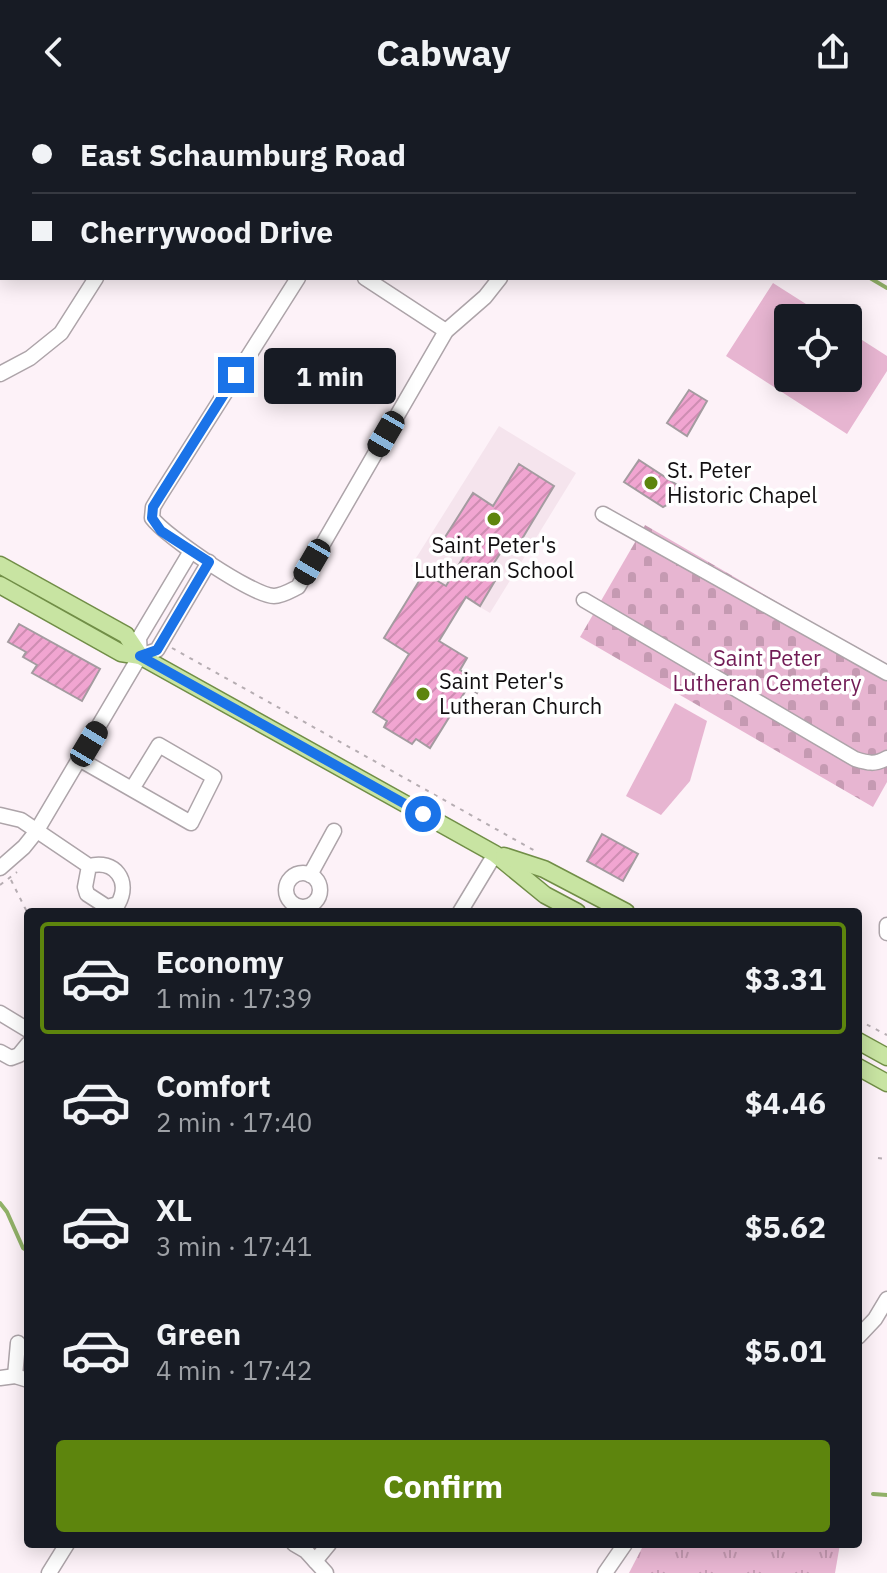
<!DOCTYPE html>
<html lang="en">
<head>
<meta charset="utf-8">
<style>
  :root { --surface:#171b24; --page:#20242c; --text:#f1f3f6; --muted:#9ea1a6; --line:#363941; --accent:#5d850d }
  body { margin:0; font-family:"IBM Plex Sans",sans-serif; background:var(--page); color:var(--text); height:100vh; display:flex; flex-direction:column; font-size:30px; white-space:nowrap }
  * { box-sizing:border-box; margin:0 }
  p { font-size:26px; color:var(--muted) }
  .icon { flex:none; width:44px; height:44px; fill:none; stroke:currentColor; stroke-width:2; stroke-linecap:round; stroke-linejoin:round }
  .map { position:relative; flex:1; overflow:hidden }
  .details { position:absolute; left:24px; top:804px; width:838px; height:640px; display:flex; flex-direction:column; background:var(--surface); border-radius:8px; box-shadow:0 4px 20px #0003 }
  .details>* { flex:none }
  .hud { position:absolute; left:0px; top:0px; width:888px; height:176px; box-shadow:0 4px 20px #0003; display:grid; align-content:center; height:176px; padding:0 32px; background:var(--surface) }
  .controls { position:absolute; left:774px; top:200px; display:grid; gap:16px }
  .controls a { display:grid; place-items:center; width:88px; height:88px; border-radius:8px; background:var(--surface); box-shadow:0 4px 20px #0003; font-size:40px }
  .end { position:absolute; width:36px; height:36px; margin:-18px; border:10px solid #1a73e8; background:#fff; box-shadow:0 0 0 4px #fff }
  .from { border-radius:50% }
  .bubble { position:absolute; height:56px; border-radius:8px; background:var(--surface); box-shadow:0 4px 20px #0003; font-size:26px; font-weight:700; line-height:56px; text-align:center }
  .car { position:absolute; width:24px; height:48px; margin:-24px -12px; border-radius:10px; box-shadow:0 0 6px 2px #0007; background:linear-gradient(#222 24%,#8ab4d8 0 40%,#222 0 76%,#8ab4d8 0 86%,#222 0) }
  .hud b { display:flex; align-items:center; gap:28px; height:76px; font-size:30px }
  .hud b+b { border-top:2px solid var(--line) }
  .hud i { width:20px; height:20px; background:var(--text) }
  ul { padding:14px 0 0; list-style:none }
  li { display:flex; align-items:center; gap:24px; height:112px; margin:0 16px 12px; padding:0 16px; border:4px solid transparent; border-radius:8px }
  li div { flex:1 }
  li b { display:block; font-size:30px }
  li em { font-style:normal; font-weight:700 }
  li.on { border-color:var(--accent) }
  li>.icon { width:72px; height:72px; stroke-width:1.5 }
  .primary-button { display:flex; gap:16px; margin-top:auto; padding:16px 32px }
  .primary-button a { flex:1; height:92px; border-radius:8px; background:var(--accent); color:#fff; font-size:32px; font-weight:700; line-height:92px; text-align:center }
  header { display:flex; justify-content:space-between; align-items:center; height:104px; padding:0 32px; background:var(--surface); font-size:36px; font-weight:700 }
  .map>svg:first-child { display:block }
  .built { fill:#f5e4ed }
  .grass { fill:url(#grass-tufts) }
  .cemetery { fill:url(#cemetery-stones) }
  .park { fill:#e7b5d1 }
  .water { fill:url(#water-rules) }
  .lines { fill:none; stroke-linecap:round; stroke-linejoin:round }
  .stream { stroke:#91b168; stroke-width:4 }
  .building { fill:url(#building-hatch); stroke:#a49ba0; stroke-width:2 }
  .minor-casing { stroke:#ada4a9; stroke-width:17 }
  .major-casing { stroke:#718e47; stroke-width:19 }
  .path { stroke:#b6adb2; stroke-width:2; stroke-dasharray:4 6; stroke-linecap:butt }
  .minor { stroke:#fff; stroke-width:14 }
  .major { stroke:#c8e4a2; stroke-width:16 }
  .route { stroke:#1a73e8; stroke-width:10 }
  .poi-dot { fill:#5d850d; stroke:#fff; stroke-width:3 }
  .labels { text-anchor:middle; stroke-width:7; stroke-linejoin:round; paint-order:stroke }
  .poi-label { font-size:22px; fill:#120f11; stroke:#fff; text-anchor:start }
  .park-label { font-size:22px; fill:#711b55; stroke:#fff }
</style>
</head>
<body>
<header><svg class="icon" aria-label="back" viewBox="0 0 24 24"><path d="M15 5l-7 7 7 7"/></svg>Cabway<svg class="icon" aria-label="share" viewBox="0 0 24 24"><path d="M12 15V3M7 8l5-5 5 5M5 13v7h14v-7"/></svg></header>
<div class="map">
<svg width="887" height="1469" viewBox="0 0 887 1469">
  <defs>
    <pattern id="grass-tufts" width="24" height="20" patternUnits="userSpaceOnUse" patternTransform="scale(2)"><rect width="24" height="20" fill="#e7b5d1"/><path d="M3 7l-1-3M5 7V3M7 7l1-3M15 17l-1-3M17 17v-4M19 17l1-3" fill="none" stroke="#c59ab2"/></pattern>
    <pattern id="cemetery-stones" width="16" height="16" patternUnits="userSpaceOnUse" patternTransform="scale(2)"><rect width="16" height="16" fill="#e7b5d1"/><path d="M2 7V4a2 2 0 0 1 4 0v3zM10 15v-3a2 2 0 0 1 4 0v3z" fill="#c59ab2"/></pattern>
    <pattern id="water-rules" width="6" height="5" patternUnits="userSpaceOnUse" patternTransform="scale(2)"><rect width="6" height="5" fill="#91b168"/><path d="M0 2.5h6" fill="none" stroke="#7c9759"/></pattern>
    <pattern id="building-hatch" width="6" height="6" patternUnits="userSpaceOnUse" patternTransform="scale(2)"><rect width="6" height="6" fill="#f1a5d1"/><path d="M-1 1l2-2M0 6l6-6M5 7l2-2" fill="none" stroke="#ce8db2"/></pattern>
  </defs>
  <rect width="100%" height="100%" fill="#fdf2f8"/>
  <!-- built -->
  <polygon class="built" points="499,322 576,369 490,509 411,462"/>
  <!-- grass -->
  <g class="grass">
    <polygon points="620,0 887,0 887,147 886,2"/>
    <polygon points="644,1440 840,1440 835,1469 629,1469"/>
  </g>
  <!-- cemetery -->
  <polygon class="cemetery" points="645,421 887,562 887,678 873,703 580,533"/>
  <!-- park -->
  <g class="park">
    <polygon points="773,179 828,214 788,214 788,274 848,274 848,227 887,252 887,267 847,330 726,252"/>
    <polygon points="675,599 707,617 690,677 661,711 626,692"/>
  </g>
  <!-- water -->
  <polygon class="water" points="334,0 555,0 557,2 333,2"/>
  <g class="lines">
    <!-- stream -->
    <g class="stream">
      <polyline points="616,2 616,0"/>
      <polyline points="870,174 887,184"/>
      <polyline points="0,1099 7,1108 23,1144 28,1147"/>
      <polyline points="873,1390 887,1391"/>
    </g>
  </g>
  <!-- building -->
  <g class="building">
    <polygon points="689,286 707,297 687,332 667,319"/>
    <polygon points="639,356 677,381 670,399 663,403 624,378"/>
    <polygon points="519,360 554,382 514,448 505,442 490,465 499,470 480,502 466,493 439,537 467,554 460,566 482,580 477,589 468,583 430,644 416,635 412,640 384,623 387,617 373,608 409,550 384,534 424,469 446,482 464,452 442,438 473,389 493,402"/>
    <polygon points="19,520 100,565 82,597 32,569 37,561 23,553 26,548 8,538"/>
    <polygon points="602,730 638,750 623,777 587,757"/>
  </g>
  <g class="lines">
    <!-- minor casing -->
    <g class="minor-casing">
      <g id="minor">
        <polyline points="644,0 649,2"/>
        <polyline points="205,2 206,0"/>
        <polyline points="0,101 2,102"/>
        <polyline points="886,138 887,138"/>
        <path d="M 298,174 L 159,393 L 153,403 L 152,414 C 165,432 253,492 274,492 C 282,492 290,487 298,483 L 446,227 L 485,193 L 500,174"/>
        <polyline points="365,174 446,227"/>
        <polyline points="0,270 30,254 61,229 96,174"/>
        <polyline points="603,410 887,569"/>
        <path d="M 584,496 L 855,655 C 868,659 875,661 887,654"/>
        <polyline points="140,552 157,546 209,458"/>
        <polyline points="79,655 191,719 214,673 159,641 132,685"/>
        <path d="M 0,711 L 21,716 L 89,762 C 115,755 131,777 118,800 L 107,803 L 87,790 L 85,783 L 89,762"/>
        <polyline points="0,764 24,743 36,728 140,552 139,534 191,447"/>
        <circle cx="303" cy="786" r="17"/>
        <polyline points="310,771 334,727"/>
        <polyline points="460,808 495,750"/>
        <polyline points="887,821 887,829"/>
        <polyline points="0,909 28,926"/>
        <polyline points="0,948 11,954 19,951 28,940"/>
        <polyline points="858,1233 875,1215 887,1195"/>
        <polyline points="15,1272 18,1239"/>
        <polyline points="0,1274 15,1272 28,1276"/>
        <polyline points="294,1440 306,1447 326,1469"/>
        <polyline points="315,1457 329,1440"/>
        <polyline points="49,1469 67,1440"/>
        <polyline points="605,1469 625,1440"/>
      </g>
    </g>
    <!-- major casing -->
    <g class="major-casing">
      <g id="major">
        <polyline points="0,461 126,531 140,552"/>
        <polyline points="0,481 121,549 140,552 495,750 545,791 577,808"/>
        <polyline points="504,752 544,765 626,808"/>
        <polyline points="858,937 887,953"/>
        <polyline points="858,963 887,979"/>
      </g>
    </g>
    <!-- path -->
    <g class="path">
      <polyline points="132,0 135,2"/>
      <polyline points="81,2 83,0"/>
      <polyline points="117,2 119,0"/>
      <polyline points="172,544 537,748"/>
      <polyline points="11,776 28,810"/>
      <polyline points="0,781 17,768"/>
      <polyline points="858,916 887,931"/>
      <polyline points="878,1054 887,1055"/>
    </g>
    <!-- minor -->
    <use href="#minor" class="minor"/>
    <!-- major -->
    <use href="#major" class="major"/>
  </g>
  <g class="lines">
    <!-- route -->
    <polyline class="route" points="236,271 153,403 152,414 161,427 209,458 157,546 140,552 423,710"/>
  </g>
  <!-- markers -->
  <g class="poi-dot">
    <circle cx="651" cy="379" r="8"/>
    <circle cx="494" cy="415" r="8"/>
    <circle cx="423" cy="590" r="8"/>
  </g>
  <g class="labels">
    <!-- poi labels -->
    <g class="poi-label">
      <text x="667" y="374">St. Peter<tspan x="667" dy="25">Historic Chapel</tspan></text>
      <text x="494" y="449" text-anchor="middle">Saint Peter's<tspan x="494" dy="25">Lutheran School</tspan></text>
      <text x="439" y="585">Saint Peter's<tspan x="439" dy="25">Lutheran Church</tspan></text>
    </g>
    <!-- park labels -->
    <g class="park-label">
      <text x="767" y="562">Saint Peter<tspan x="767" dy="25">Lutheran Cemetery</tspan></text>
    </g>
  </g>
</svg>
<div class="controls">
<a><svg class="icon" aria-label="locate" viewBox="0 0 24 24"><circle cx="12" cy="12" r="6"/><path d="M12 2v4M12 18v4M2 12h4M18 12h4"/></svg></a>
</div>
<i class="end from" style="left:423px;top:710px"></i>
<i class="end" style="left:236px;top:271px"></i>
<div class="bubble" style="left:264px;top:244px;width:132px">1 min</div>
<i class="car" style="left:386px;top:330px;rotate:210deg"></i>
<i class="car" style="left:312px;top:458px;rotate:210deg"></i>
<i class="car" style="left:89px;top:640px;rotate:31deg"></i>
<div class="hud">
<b><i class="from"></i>East Schaumburg Road</b>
<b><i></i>Cherrywood Drive</b>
</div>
<section class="details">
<ul>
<li class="on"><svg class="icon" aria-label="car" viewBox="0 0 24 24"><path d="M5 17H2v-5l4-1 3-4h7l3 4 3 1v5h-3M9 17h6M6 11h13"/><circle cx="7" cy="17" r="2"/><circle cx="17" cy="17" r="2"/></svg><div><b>Economy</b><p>1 min · 17:39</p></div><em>$3.31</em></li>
<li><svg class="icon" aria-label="car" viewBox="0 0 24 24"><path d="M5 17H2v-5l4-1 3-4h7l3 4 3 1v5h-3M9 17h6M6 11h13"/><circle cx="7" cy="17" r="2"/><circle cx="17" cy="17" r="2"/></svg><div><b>Comfort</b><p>2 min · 17:40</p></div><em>$4.46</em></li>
<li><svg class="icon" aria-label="car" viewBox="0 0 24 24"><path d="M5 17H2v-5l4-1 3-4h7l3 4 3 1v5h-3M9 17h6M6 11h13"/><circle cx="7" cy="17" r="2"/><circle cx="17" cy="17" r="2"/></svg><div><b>XL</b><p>3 min · 17:41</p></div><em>$5.62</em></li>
<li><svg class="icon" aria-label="car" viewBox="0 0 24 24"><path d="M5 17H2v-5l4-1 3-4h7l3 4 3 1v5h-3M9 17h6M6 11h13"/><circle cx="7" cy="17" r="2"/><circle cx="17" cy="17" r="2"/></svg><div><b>Green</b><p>4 min · 17:42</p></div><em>$5.01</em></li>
</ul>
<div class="primary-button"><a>Confirm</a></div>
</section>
</div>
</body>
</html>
